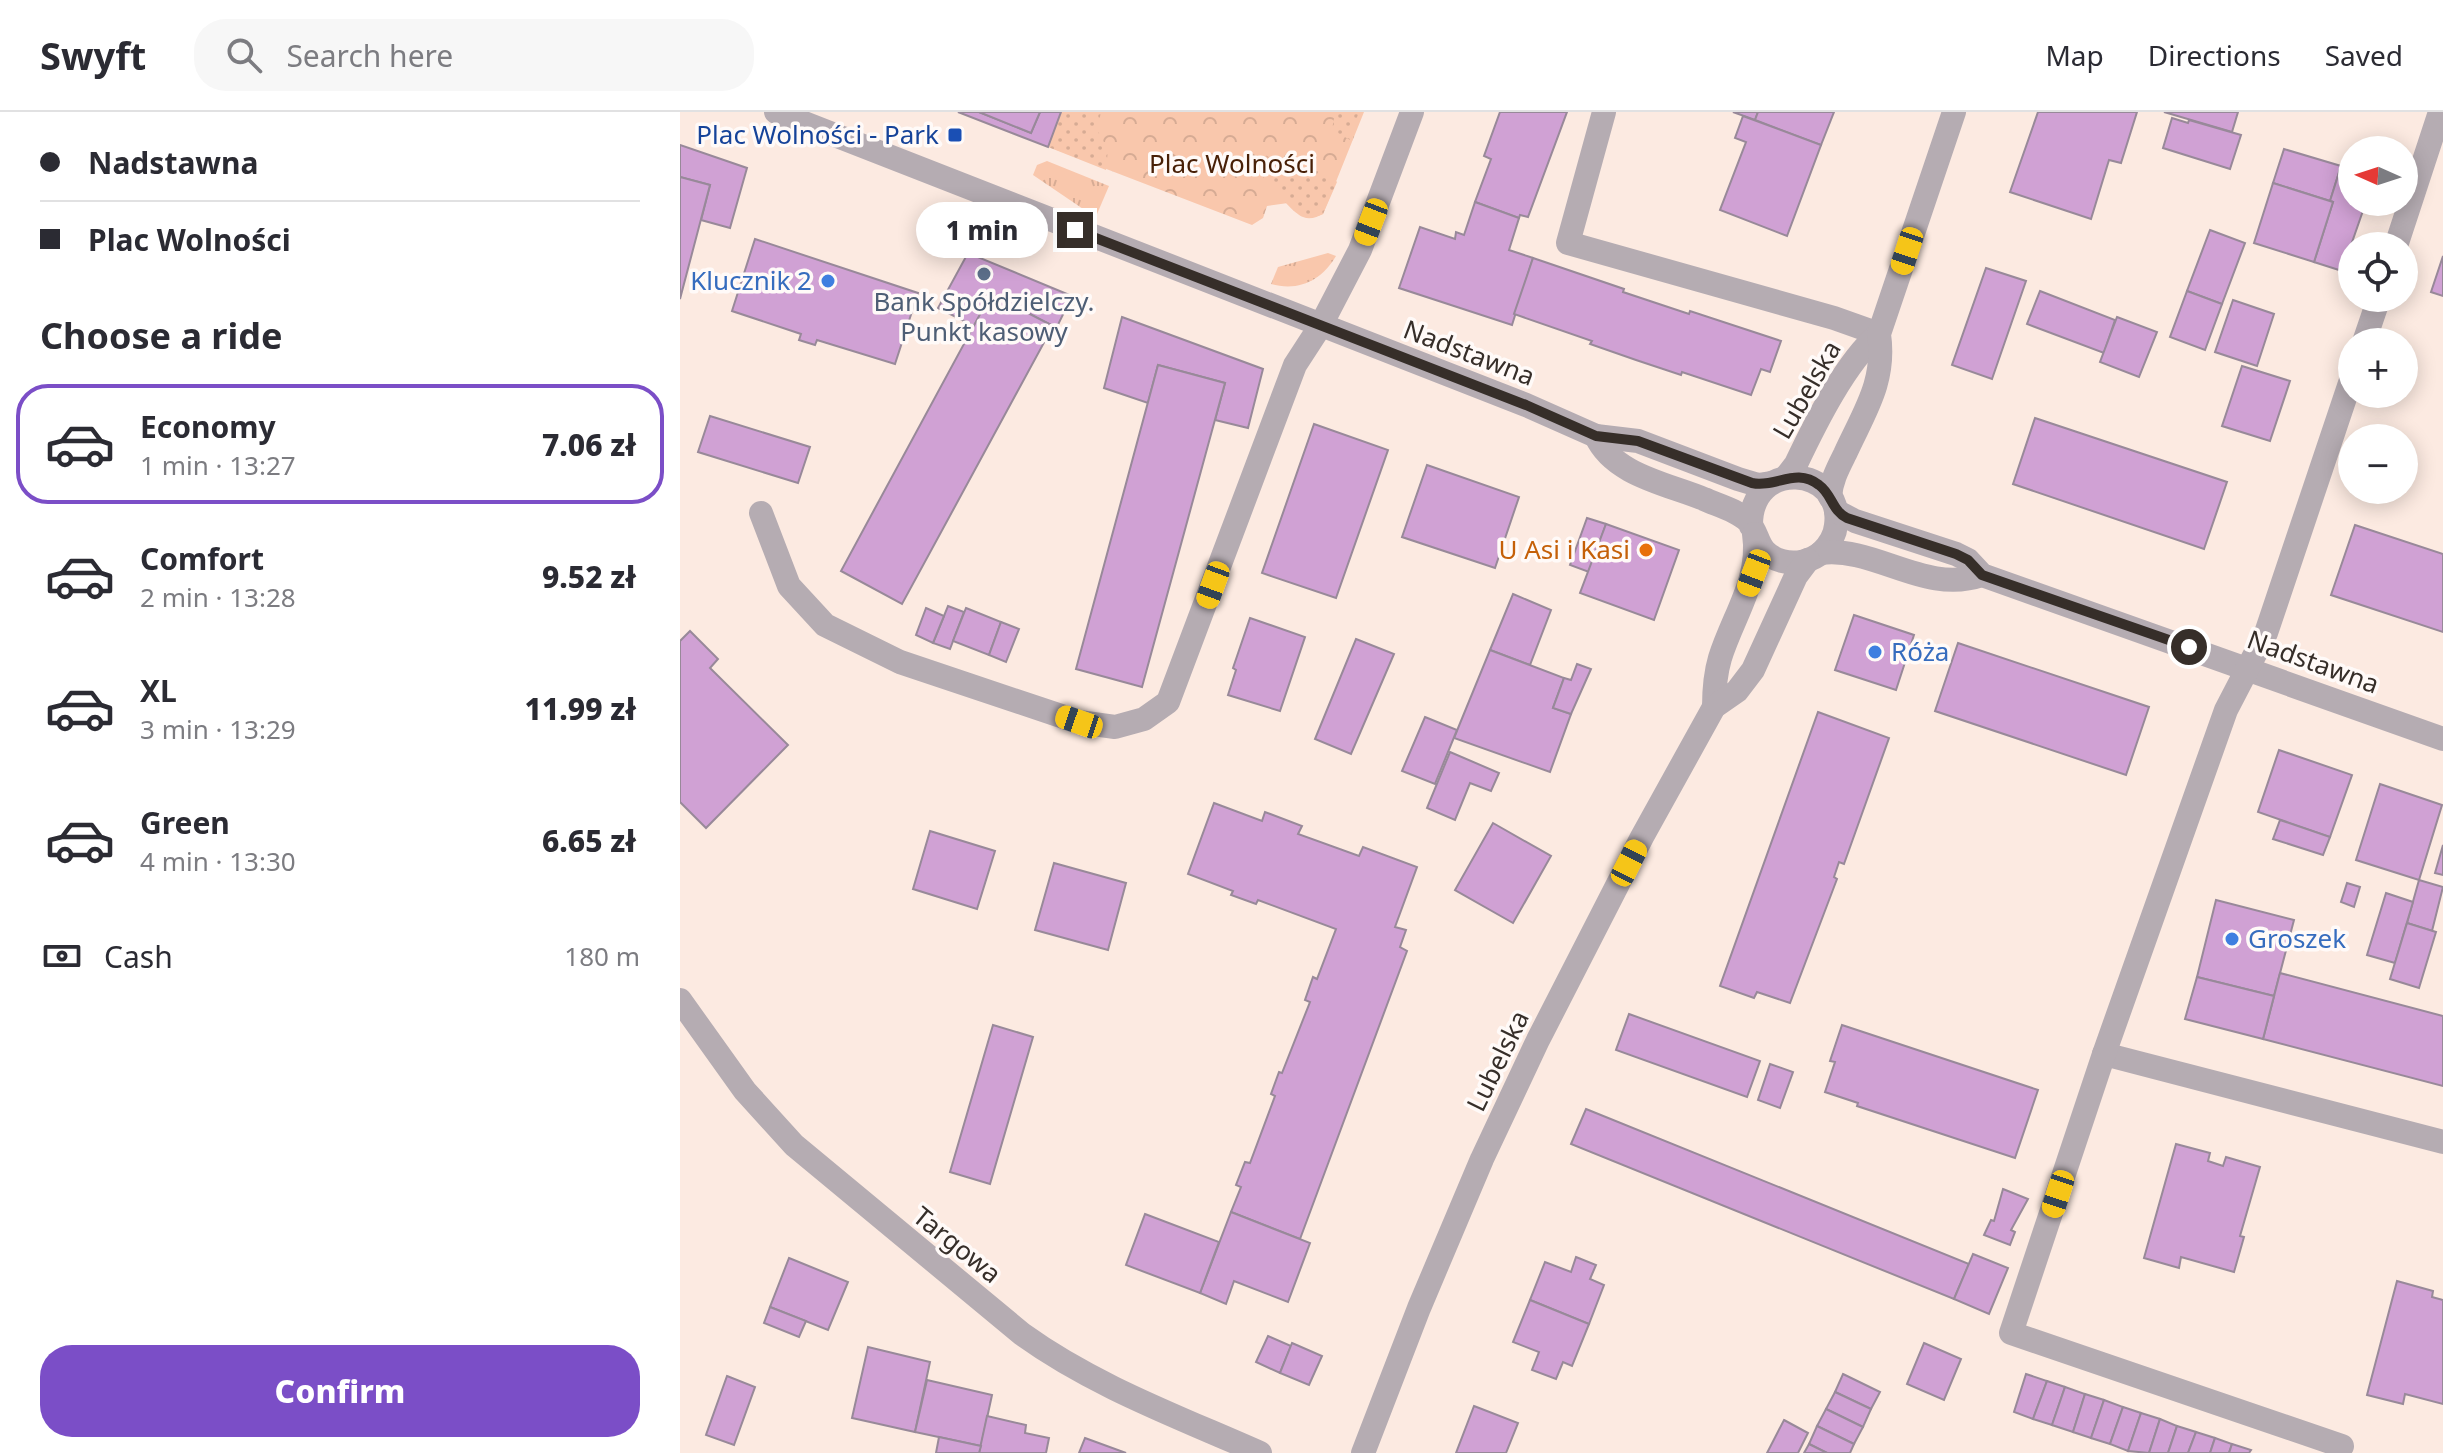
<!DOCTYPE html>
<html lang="en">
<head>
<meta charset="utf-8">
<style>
  :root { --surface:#fff; --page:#f7f7f7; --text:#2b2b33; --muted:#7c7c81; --line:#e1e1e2; --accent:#7b4ec7 }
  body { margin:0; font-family:"Noto Sans",sans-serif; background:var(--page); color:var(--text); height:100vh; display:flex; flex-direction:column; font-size:30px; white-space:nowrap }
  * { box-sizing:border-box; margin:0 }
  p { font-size:26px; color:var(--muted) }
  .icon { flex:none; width:44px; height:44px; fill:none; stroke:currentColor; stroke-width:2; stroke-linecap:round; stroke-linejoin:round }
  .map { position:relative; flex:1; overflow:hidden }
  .panel { display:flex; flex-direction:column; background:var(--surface); width:680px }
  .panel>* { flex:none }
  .top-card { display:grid; align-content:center; height:176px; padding:0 40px; background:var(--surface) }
  .needle { width:52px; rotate:273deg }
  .controls { position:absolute; left:1658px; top:24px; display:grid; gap:16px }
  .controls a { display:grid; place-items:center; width:80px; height:80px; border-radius:50%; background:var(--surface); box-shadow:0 4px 20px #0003; font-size:40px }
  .end { position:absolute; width:36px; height:36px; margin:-18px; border:10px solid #362e29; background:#fff; box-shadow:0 0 0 4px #fff }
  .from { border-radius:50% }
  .bubble { position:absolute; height:56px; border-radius:28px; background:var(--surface); box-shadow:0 4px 20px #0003; font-size:26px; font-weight:800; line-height:56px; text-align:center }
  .car { position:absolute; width:24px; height:48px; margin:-24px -12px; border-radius:10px; box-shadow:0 0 6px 2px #0007; background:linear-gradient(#f5c518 24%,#345 0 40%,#f5c518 0 76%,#345 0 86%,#f5c518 0) }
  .top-card b { display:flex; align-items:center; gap:28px; height:76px; font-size:30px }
  .top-card b+b { border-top:2px solid var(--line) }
  .top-card i { width:20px; height:20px; background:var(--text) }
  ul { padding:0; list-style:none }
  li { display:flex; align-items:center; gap:24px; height:120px; margin:0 16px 12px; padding:0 24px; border:4px solid transparent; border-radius:32px }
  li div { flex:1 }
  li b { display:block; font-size:30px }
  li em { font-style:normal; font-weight:800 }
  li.selected { border-color:var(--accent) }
  li>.icon { width:72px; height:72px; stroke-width:1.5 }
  h2 { padding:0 40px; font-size:36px; line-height:96px }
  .pay { display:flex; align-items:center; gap:20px; height:88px; padding:0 40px; font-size:30px }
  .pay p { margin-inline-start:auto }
  .cta { display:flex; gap:16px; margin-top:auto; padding:16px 40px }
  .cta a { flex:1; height:92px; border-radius:32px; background:var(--accent); color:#fff; font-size:32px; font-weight:800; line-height:92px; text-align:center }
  header { display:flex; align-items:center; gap:48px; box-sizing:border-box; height:112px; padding:0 40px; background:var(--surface); border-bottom:2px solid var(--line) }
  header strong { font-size:38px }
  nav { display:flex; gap:44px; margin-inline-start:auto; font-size:28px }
  .search { width:560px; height:72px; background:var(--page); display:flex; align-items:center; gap:20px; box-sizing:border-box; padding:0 28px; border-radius:32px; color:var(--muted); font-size:30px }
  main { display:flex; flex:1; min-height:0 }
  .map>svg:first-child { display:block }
  .grass { fill:url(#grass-tufts) }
  .park { fill:url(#park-crowns) }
  .garden { fill:url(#garden-dots) }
  .building { fill:#d0a1d4; stroke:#988999; stroke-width:2 }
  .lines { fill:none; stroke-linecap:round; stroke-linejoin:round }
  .minor { stroke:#b5acb2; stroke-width:24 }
  .route { stroke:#362e29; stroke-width:10 }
  .transit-dot { fill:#1a4fb4; stroke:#fffaf8; stroke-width:3 }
  .service-dot { fill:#5c6f8a; stroke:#fffaf8; stroke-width:3 }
  .shop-dot { fill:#3f7fe0; stroke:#fffaf8; stroke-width:3 }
  .food-dot { fill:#e8710a; stroke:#fffaf8; stroke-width:3 }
  .labels { text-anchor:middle; stroke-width:7; stroke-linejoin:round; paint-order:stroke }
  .transit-label { font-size:26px; fill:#164399; stroke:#fffaf8; text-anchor:end }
  .park-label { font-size:26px; fill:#482007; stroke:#fffaf8 }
  .shop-label { font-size:26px; fill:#366cbe; stroke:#fffaf8; text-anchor:start }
  .service-label { font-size:26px; fill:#4e5e75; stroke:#fffaf8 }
  .street-label { font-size:26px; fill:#362e29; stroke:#fffaf8 }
  .food-label { font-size:26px; fill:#c56008; stroke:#fffaf8; text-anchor:end }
</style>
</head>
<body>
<header>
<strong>Swyft</strong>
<div class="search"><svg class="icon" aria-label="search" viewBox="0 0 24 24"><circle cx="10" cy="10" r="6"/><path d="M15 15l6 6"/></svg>Search here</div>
<nav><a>Map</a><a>Directions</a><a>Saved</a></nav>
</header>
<main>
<section class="panel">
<div class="top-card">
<b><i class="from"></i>Nadstawna</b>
<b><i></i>Plac Wolności</b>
</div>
<h2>Choose a ride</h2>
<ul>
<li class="selected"><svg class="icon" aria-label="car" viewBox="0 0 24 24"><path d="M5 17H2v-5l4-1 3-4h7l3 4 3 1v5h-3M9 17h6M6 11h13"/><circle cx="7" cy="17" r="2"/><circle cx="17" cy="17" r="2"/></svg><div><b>Economy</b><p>1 min · 13:27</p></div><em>7.06 zł</em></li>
<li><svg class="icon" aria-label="car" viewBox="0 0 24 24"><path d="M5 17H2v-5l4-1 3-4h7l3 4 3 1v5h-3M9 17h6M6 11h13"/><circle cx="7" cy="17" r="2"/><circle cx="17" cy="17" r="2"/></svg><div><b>Comfort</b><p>2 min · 13:28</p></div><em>9.52 zł</em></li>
<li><svg class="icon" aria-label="car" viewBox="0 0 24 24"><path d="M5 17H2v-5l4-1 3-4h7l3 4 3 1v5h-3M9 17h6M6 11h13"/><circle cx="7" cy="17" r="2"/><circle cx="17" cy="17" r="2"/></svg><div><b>XL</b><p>3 min · 13:29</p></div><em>11.99 zł</em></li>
<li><svg class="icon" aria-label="car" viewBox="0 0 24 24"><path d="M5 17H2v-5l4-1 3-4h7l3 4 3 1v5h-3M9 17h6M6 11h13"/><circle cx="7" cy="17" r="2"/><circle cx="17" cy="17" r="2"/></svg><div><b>Green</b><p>4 min · 13:30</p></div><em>6.65 zł</em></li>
</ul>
<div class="pay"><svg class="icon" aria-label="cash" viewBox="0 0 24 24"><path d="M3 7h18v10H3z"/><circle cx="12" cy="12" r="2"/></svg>Cash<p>180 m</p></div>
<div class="cta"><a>Confirm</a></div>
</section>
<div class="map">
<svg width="1763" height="1341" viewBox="0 0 1763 1341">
  <defs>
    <pattern id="grass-tufts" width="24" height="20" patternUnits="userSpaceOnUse" patternTransform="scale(2)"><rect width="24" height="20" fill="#f9c7ac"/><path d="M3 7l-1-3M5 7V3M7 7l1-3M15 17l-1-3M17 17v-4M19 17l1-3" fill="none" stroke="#d6ab94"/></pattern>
    <pattern id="park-crowns" width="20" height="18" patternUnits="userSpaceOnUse" patternTransform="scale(2)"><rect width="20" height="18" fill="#f9c7ac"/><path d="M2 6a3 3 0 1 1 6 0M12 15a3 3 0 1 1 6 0" fill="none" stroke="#d6ab94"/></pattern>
    <pattern id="garden-dots" width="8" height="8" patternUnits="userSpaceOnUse" patternTransform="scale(2)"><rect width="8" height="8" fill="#f9c7ac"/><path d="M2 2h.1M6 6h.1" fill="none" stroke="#d6ab94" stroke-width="1.8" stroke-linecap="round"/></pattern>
  </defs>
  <rect width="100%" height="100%" fill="#fceae1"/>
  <!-- grass -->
  <g class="grass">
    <polygon points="367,49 429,74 417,102 412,103 353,63 357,53"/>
    <path d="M 648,141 L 656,144 C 642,168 619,180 591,172 L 598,155 Z"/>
  </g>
  <!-- park -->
  <path class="park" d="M 278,0 L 684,0 L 643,102 C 626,110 619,103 608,91 L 587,94 L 583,106 L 572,113 Z"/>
  <!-- garden -->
  <g class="garden">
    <polygon points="381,0 421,0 417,18 428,37 426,58 368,35"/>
    <polygon points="655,0 679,0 671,21 674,23 672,29 652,18"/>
    <path d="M 583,42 C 593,46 602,57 613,59 C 631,63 643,52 657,70 L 643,102 C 637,105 630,108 623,105 C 611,100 593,75 583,65 L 585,61 L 573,48 Z"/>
  </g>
  <!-- building -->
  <g class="building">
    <polygon points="278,0 299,0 351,21 360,0 381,0 368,35"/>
    <polygon points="299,0 360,0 351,21"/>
    <polygon points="820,0 887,0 848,105 840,103 839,106 795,90 811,47 804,44"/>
    <polygon points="1053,0 1078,0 1075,8"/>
    <polygon points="1078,0 1154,0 1141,33 1075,8"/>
    <polygon points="1358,0 1457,0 1441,51 1429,48 1411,107 1330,80"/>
    <polygon points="1484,0 1558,0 1552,20"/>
    <polygon points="1063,4 1141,33 1107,124 1040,98 1066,30 1055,26"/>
    <polygon points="1492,6 1508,11 1509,8 1561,23 1550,57 1483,36"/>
    <polygon points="0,33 67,56 50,116 21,108 30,73 0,65"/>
    <polygon points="1604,37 1661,54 1650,89 1593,71"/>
    <polygon points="1661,54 1672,57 1672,90 1686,90 1662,159 1634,150 1653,90 1650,89"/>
    <polygon points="0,65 30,73 0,187"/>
    <polygon points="1593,71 1653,90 1634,150 1574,131"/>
    <polygon points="795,90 839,106 829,138 853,146 832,213 719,176 740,115 775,127 776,120 784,123"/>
    <polygon points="1530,118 1565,131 1542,192 1507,179"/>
    <polygon points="75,127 238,181 215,252 137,228 135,233 119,228 121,222 52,199"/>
    <polygon points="288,141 392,184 374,221 370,219 373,214 311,182 294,214 258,196"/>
    <polygon points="1763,144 1763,184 1751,180"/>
    <polygon points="853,146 944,177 943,180 1009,202 1010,199 1101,229 1090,260 1081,257 1071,283 1002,260 1001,263 956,248 910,232 912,229 834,202"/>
    <polygon points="1306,156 1346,169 1312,267 1272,253"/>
    <polygon points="1360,179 1435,208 1424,241 1347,212"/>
    <polygon points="1507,179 1542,192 1525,238 1490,225"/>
    <polygon points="311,182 373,214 222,492 161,459"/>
    <polygon points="1553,188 1594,202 1577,254 1535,240"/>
    <polygon points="442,205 583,257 568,316 535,308 545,271 478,253 468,291 424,276"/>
    <polygon points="1437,205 1477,220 1459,265 1420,250"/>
    <polygon points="478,253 545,271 462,575 396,557"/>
    <polygon points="1562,254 1610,269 1590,329 1542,314"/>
    <polygon points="30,304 130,335 118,371 18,340"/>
    <polygon points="1355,306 1547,370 1524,437 1333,372"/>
    <polygon points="634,312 708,338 656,486 582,461"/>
    <polygon points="747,353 839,385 815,456 722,425"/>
    <polygon points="907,406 926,412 909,460 890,453"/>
    <polygon points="926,412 999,438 974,508 900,481"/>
    <polygon points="1675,413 1763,442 1763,520 1651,483"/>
    <polygon points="833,482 871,498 850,553 810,538"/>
    <polygon points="268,494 284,500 270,537 253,531"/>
    <polygon points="246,496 264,504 253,531 236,523"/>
    <polygon points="286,496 321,510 309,543 273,529"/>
    <polygon points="1174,503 1234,523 1216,578 1155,558"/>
    <polygon points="570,506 625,525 600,599 548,583 556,558 553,556"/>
    <polygon points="321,510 339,517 326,550 309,543"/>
    <polygon points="10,519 38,547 30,556 108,633 26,716 0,690 0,529"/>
    <polygon points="676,527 714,542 671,642 635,627"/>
    <polygon points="1278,531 1469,595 1446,663 1255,599"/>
    <polygon points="810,538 884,566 873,596 891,602 870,660 774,626"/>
    <polygon points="897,552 911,557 891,602 873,596 884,566 891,568"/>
    <polygon points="1138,600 1209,626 1164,752 1159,750 1154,765 1157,767 1110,891 1077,880 1074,886 1040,874"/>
    <polygon points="745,605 777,618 755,672 722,659"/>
    <polygon points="1599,638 1672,663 1650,725 1578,700"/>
    <polygon points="770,640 819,661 811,679 790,671 775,708 747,696"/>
    <polygon points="1700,672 1762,693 1739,768 1676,748"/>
    <polygon points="534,691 582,709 585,700 622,714 618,722 679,744 683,735 737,755 715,815 726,818 720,835 727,839 620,1127 551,1100 561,1075 556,1073 565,1050 570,1051 595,984 591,982 599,960 602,961 630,890 625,888 633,865 637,867 656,817 578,788 576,792 551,783 553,779 508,762"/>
    <polygon points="1600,708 1650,725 1643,743 1593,727"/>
    <polygon points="813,711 871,744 833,811 775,778"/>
    <polygon points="250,719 315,739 297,797 233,777"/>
    <polygon points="1763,733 1763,763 1755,761"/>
    <polygon points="374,751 446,771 428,838 355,818"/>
    <polygon points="1739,768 1763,775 1752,819 1727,811"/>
    <polygon points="1667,771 1680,775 1674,795 1661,790"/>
    <polygon points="1706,781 1733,790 1715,851 1687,843"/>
    <polygon points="1536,788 1614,808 1594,884 1517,865"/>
    <polygon points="1727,811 1756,820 1739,876 1710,867"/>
    <polygon points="1600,861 1763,904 1763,974 1583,927"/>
    <polygon points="1517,865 1594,884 1583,927 1505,907"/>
    <polygon points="949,902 1080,949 1067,985 936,938"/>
    <polygon points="313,913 353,925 310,1072 270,1060"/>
    <polygon points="1162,913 1358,978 1335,1046 1177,994 1178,991 1145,980 1155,950 1150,949"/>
    <polygon points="1090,952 1113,960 1100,996 1078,988"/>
    <polygon points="906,997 1289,1152 1274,1187 891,1032"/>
    <polygon points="1496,1032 1530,1041 1528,1049 1543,1054 1546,1045 1580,1055 1560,1124 1564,1125 1554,1160 1501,1145 1499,1156 1464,1146"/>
    <polygon points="1323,1077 1348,1087 1331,1118 1335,1120 1330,1133 1304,1123 1311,1108 1314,1109"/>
    <polygon points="551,1100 630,1131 608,1190 554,1169 546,1192 520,1181"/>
    <polygon points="465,1102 539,1130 520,1181 446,1153"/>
    <polygon points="1293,1142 1328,1156 1309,1202 1274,1187"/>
    <polygon points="896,1145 916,1153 910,1167 924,1173 909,1212 850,1188 865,1150 891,1160"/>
    <polygon points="109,1146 168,1170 148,1218 90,1195"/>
    <polygon points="1717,1169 1753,1179 1752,1185 1763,1188 1763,1292 1725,1282 1723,1292 1687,1283"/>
    <polygon points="850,1188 909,1212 892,1254 883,1250 876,1267 852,1258 859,1240 833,1230"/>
    <polygon points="90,1195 126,1209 119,1225 84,1211"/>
    <polygon points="588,1224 611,1234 600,1261 576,1250"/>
    <polygon points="612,1231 642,1244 629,1273 600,1261"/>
    <polygon points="1244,1231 1281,1247 1264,1288 1227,1272"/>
    <polygon points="188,1235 250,1250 235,1320 172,1306"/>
    <polygon points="1163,1262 1200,1280 1191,1297 1155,1280"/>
    <polygon points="1346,1262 1367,1269 1353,1307 1334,1300"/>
    <polygon points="47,1264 75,1275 54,1333 26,1323"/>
    <polygon points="247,1268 312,1283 301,1334 235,1320"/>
    <polygon points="1367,1269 1385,1275 1372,1313 1353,1307"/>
    <polygon points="1385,1275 1405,1282 1393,1320 1372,1313"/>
    <polygon points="1155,1280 1191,1297 1183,1315 1146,1297"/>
    <polygon points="1405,1282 1424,1288 1411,1326 1393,1320"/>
    <polygon points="1424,1288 1443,1295 1430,1332 1411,1326"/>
    <polygon points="794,1294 838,1311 826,1341 776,1341"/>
    <polygon points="1443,1295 1461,1301 1448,1339 1430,1332"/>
    <polygon points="1146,1297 1183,1315 1174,1332 1137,1314"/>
    <polygon points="1461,1301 1480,1307 1469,1341 1448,1339"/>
    <polygon points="307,1304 346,1313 345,1321 369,1326 366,1341 299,1341"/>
    <polygon points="1480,1307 1497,1314 1488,1341 1469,1341"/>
    <polygon points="1104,1308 1128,1321 1118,1341 1087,1341"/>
    <polygon points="1137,1314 1174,1332 1170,1341 1147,1341 1129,1332"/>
    <polygon points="1497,1314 1516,1320 1508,1341 1488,1341"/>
    <polygon points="1516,1320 1535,1326 1530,1341 1508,1341"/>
    <polygon points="259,1325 301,1334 299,1341 256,1341"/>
    <polygon points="405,1326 446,1341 399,1341"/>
    <polygon points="1535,1326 1552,1332 1549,1341 1530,1341"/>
    <polygon points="1129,1332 1147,1341 1124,1341"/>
    <polygon points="1552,1332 1571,1338 1569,1341 1549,1341"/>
  </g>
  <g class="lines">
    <!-- minor -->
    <g class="minor">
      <polyline points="96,0 846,293 916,324 958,329 1058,367 1078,373 1091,371"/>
      <polyline points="924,0 888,131 1154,206 1199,222"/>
      <polyline points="1716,134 1760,0"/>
      <polyline points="1684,230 1699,186"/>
      <path d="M 916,324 C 933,363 988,372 1024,387 C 1037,393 1057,398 1068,409 C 1081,424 1075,441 1102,449 C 1116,453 1132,449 1142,440 C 1150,432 1155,424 1156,413 C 1164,354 1070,345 1071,414"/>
      <path d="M 1106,365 L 1116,352 C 1135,312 1166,249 1199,222"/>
      <path d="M 1150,385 C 1151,369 1158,356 1165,342 C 1184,300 1206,270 1199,222 L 1274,0"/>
      <polyline points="1156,399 1175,409 1276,442 1288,448 1302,463 1763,627"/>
      <polyline points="81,401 109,474 145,513 220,550 399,610 435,615 464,607 488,590 615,253 641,213 680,138 732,0"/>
      <path d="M 1141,441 C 1195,434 1245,483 1302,463"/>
      <path d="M 1034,595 C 1034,578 1035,563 1040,546 C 1053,504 1081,467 1074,422"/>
      <path d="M 0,888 L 65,979 L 114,1033 L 342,1222 C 414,1274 499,1305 580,1341"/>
      <polyline points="1424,942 1763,1030"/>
      <polyline points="1662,1334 1331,1221 1424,942 1546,598 1586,521 1672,265"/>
      <polyline points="683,1341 739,1196 802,1047 858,928 962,725 1034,595 1057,579 1073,558 1116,464 1128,448"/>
    </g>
  </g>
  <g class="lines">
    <!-- route -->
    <path class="route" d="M 395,118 L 846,293 L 916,324 L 958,329 L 1072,371 C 1096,376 1116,355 1139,373 C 1152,382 1152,399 1167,406 L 1276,442 L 1288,448 L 1302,463 L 1509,535"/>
  </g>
  <!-- markers -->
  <rect class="transit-dot" x="267" y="15" width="16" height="16" rx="4"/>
  <circle class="service-dot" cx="304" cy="162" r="8"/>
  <g class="shop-dot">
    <circle cx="148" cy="169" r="8"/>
    <circle cx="1195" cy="540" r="8"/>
    <circle cx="1552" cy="827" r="8"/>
  </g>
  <circle class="food-dot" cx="966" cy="438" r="8"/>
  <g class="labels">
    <!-- transit labels -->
    <g class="transit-label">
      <text x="259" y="32">Plac Wolności - Park</text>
    </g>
    <!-- park labels -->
    <g class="park-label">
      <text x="552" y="61">Plac Wolności</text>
    </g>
    <!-- shop labels -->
    <g class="shop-label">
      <text x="132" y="178" text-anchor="end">Klucznik 2</text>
      <text x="1211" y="549">Róża</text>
      <text x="1568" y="836">Groszek</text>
    </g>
    <!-- service labels -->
    <g class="service-label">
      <text x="304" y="199">Bank Spółdzielczy.<tspan x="304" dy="30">Punkt kasowy</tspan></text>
    </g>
    <!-- street labels -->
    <g class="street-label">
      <text transform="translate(789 241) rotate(21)" y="9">Nadstawna</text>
      <text transform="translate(1127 278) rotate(-60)" y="9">Lubelska</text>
      <text transform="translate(1633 550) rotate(20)" y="9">Nadstawna</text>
      <text transform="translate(818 949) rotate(-64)" y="9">Lubelska</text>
      <text transform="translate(277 1133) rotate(39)" y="9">Targowa</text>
    </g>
    <!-- food labels -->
    <g class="food-label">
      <text x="950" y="447">U Asi i Kasi</text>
    </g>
  </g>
</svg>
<div class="controls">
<a><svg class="needle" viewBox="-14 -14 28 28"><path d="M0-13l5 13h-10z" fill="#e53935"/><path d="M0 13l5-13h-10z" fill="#7c7c81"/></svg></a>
<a><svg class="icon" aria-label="locate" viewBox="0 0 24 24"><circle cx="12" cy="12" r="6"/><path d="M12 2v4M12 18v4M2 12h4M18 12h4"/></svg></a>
<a>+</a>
<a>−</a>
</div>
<i class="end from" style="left:1509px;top:535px"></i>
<i class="end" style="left:395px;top:118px"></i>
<div class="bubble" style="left:236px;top:90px;width:132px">1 min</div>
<i class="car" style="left:691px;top:110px;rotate:201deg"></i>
<i class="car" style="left:1227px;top:139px;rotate:198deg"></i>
<i class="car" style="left:1074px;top:461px;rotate:201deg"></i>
<i class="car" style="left:533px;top:473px;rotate:200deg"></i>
<i class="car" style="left:399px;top:610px;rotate:289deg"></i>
<i class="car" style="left:949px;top:751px;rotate:27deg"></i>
<i class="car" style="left:1378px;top:1082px;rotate:198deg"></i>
</div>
</main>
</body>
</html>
